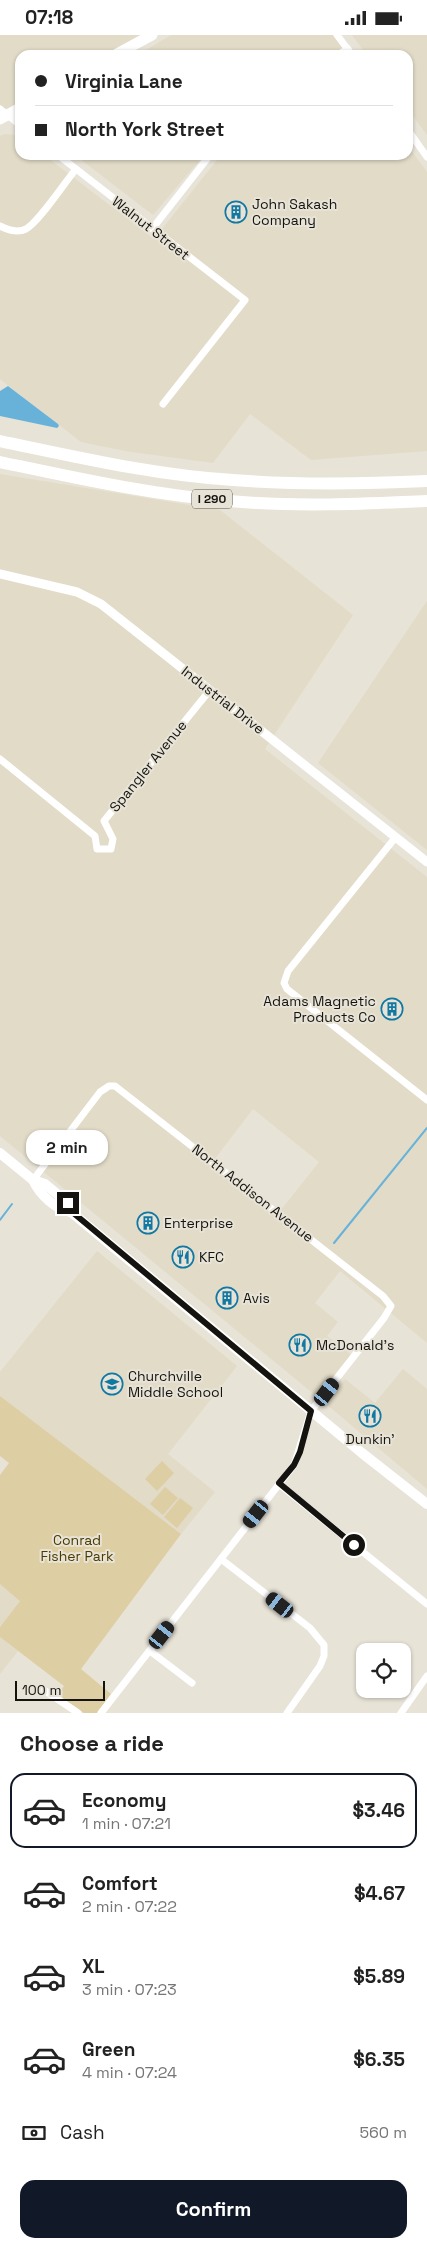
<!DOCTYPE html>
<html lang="en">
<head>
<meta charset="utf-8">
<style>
  :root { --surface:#fff; --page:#f6f6f6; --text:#222; --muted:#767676; --line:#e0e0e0; --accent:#111827 }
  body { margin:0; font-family:"Space Grotesk",sans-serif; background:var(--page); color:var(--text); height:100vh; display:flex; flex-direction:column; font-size:19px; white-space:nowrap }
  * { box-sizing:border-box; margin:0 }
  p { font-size:16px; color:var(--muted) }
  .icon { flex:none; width:28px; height:28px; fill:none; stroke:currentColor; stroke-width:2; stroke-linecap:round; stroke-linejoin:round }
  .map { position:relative; height:1678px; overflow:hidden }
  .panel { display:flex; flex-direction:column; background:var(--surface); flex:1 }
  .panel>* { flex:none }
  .top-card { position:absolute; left:15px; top:15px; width:398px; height:110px; border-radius:15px; box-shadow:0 1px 4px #0004; display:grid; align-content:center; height:110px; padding:0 20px; background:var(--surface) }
  .fabs { position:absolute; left:356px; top:1608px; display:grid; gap:10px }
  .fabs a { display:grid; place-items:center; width:55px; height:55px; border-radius:10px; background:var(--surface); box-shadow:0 1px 4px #0004; font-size:25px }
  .scale { position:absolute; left:15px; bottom:12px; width:90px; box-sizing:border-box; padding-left:5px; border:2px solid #14130f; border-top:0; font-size:14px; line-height:18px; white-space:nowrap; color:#14130f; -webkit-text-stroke:4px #e8e3d7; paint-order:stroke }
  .end { position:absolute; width:22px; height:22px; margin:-11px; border:6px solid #14130f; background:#fff; box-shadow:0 0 0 2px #fff }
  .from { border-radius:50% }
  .bubble { position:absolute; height:35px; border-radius:15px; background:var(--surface); box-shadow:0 1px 4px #0004; font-size:16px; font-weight:700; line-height:35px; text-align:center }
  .car { position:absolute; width:15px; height:30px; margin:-15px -8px; border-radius:6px; box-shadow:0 0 4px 1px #0007; background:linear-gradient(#222 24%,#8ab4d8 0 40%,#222 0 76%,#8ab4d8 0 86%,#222 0) }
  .top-card b { display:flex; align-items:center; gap:18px; height:48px; font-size:19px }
  .top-card b+b { border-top:1px solid var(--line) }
  .top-card i { width:12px; height:12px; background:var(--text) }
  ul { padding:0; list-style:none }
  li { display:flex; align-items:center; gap:15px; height:75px; margin:0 10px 8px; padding:0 10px; border:2px solid transparent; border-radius:15px }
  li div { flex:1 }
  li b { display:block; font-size:19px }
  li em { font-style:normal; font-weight:700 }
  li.selected { border-color:var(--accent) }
  li>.icon { width:45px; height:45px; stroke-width:1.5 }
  h2 { padding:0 20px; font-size:22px; line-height:60px }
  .pay { display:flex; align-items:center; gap:12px; height:55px; padding:0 20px; font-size:19px }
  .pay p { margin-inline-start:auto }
  .primary-button { display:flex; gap:10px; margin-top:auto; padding:10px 20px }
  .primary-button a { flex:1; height:58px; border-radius:15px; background:var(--accent); color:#fff; font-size:20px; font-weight:700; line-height:58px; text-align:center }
  .status { display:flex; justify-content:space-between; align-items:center; height:35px; padding:0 25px; background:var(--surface); direction:ltr }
  .status svg { height:14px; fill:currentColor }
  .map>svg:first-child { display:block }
  .built { fill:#e1dbc7; fill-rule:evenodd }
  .green { fill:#ddcea3 }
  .water { fill:#68b2da }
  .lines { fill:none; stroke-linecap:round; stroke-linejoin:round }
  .stream { stroke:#68b2da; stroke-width:2 }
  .minor { stroke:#fff; stroke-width:7 }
  .tertiary { stroke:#fff; stroke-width:9 }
  .secondary { stroke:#fff; stroke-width:10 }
  .primary { stroke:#fff; stroke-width:11 }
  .motorway { stroke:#fff; stroke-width:12 }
  .route { stroke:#14130f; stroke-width:6 }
  .labels { text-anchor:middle; stroke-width:4; stroke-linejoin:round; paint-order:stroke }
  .shield { fill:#e8e3d7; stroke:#54514b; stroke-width:1 }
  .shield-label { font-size:12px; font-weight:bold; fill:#14130f }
  .poi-label { font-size:14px; fill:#14130f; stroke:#e8e3d7; text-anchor:start }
  .street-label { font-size:14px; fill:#14130f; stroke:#e8e3d7 }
  .park-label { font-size:14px; fill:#4c3b00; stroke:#e8e3d7 }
</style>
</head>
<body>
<div class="status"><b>07:18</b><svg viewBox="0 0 49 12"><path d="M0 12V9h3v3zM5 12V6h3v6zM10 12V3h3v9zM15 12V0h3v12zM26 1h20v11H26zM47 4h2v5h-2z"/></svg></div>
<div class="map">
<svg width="427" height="1678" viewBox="0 0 427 1678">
  <rect width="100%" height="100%" fill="#e8e3d7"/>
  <!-- built -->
  <g class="built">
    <polygon points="0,0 147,0 110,20 20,20 20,70 8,77 0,70"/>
    <polygon points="171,0 335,0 345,14 333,20 138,20"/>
    <polygon points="352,0 427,0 427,100 408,74 408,20 367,20"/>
    <polygon points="5,99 15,100 20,103 20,120 44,120 154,204 221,120 408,120 408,111 427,137 427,416 311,425 250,379 213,428 125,416 81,407 0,344 0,101"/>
    <polygon points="75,120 204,120 153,180"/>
    <path d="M 0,439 L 220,475 L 353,580 L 265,714 L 427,842 L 427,1308 L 340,1236 L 315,1268 L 338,1287 L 327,1301 L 354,1322 L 315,1360 L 0,1101 ZM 253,1074 L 319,1127 L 280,1176 L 214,1125 Z"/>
    <polygon points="427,566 427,815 318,728"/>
    <polygon points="97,1216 237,1331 168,1419 215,1457 181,1499 0,1361 0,1337"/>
    <polygon points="403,1334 427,1354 427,1454 325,1368 345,1344 375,1368"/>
    <polygon points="0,1545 22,1563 0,1592"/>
    <polygon points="0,1602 18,1616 0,1639"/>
  </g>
  <!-- green -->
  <g class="green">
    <polygon points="0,1361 181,1499 81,1634 111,1659 97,1678 84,1678 58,1660 64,1651 0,1602 0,1592 20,1566 0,1549 0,1440 9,1428 0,1421"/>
    <polygon points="162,1426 174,1438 157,1456 145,1444"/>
    <polygon points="165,1452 178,1463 163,1480 150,1469"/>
    <polygon points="180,1463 193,1473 177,1493 164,1482"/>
  </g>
  <!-- water -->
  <polygon class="water" points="8,351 58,389 59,391 57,393 0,381 0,356"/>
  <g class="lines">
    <!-- stream -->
    <g class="stream">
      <polyline points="0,1185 12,1169"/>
      <polyline points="334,1208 427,1093"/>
    </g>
    <!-- minor -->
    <g class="minor">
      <polyline points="337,0 352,20"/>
      <polyline points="337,20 348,14"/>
      <polyline points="0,74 20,90"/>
      <polyline points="408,95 427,122"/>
      <polyline points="58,120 245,265 163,369"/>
      <path d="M 0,191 C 8,195 18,198 26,194 C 39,187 65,147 76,134"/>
      <polyline points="152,194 210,120"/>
      <polyline points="0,724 95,801 97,814 111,814 113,804 104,786 210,655"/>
      <polyline points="395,803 288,936 284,948 287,954 427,1065"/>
      <polyline points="33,1145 100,1057 109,1051 115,1051 383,1261 391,1271 384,1283 311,1376 294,1430 101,1678"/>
      <polyline points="279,1449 427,1569"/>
      <polyline points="221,1524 310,1593 324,1610 324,1621 320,1631 287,1678"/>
      <polyline points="150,1616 192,1648"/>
      <polyline points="44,1655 78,1678"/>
      <polyline points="401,1678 427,1641"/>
    </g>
    <!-- tertiary -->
    <polyline class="tertiary" points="0,539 77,557 101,569 427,827"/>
    <!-- secondary -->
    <g class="secondary">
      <polyline points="0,1118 33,1145 45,1149 68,1168 71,1177 362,1418 427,1469"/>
      <path d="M 33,1145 C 40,1160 55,1174 71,1177"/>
    </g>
    <!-- primary -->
    <g class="primary">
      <polyline points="115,20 152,0"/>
      <polyline points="0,84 20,73"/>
    </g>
    <!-- motorway -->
    <g class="motorway">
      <path d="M 0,406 C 77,422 154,440 233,445 C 298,450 362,449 427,446"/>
      <path d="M 0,427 C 76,443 152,460 229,466 C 295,472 361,469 427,466"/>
    </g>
  </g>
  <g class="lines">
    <!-- route -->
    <polyline class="route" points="68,1168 71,1176 311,1376 300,1417 294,1430 279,1448 354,1510"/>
  </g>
  <!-- icons -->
  <defs>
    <g id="building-ring" transform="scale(1.125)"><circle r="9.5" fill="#e8e3d7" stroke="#1178a4" stroke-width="1.5"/><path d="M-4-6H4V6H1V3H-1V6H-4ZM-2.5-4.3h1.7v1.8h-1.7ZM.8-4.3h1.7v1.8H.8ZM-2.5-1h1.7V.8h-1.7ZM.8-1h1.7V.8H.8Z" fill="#1178a4"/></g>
    <g id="restaurant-ring" transform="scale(1.125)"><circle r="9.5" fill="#e8e3d7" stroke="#1178a4" stroke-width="1.5"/><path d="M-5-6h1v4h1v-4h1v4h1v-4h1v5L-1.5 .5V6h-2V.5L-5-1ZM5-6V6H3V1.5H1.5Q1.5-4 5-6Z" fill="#1178a4"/></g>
    <g id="school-ring" transform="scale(1.125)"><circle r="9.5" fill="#e8e3d7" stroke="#1178a4" stroke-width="1.5"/><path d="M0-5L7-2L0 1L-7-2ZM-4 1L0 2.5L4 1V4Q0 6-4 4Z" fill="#1178a4"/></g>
  </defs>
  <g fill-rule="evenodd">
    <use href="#building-ring" x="236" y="177"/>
    <use href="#building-ring" x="392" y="974"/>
    <use href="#building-ring" x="148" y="1188"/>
    <use href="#restaurant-ring" x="183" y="1222"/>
    <use href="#building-ring" x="227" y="1263"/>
    <use href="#restaurant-ring" x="300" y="1310"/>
    <use href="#school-ring" x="112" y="1349"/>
    <use href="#restaurant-ring" x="370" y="1381"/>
  </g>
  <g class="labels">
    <!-- shield labels -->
    <rect class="shield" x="192" y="454.5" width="40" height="19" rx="4"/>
    <g class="shield-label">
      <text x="212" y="468">I 290</text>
    </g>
    <!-- poi labels -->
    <g class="poi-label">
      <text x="252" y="174">John Sakash<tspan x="252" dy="16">Company</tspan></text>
      <text x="376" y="971" text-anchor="end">Adams Magnetic<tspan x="376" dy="16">Products Co</tspan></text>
      <text x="164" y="1193">Enterprise</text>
      <text x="199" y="1227">KFC</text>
      <text x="243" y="1268">Avis</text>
      <text x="316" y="1315">McDonald's</text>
      <text x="128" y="1346">Churchville<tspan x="128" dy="16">Middle School</tspan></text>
      <text x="370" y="1409" text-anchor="middle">Dunkin'</text>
    </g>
    <!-- street labels -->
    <g class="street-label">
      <text transform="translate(151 193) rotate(38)" y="5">Walnut Street</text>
      <text transform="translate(223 665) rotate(38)" y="5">Industrial Drive</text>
      <text transform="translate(148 731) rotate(-51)" y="5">Spangler Avenue</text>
      <text transform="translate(253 1158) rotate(38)" y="5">North Addison Avenue</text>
    </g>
    <!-- park labels -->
    <g class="park-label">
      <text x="77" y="1510">Conrad<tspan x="77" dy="16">Fisher Park</tspan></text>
    </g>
  </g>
</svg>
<div class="fabs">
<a><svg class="icon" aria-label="locate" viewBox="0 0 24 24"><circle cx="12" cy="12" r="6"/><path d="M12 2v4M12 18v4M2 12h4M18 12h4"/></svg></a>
</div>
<div class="scale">100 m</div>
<i class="end from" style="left:354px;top:1510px"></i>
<i class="end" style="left:68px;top:1168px"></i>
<div class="bubble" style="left:26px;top:1095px;width:82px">2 min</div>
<i class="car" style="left:327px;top:1357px;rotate:37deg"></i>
<i class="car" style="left:256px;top:1479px;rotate:218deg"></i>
<i class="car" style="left:280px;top:1570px;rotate:308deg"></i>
<i class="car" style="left:162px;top:1600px;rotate:38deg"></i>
<div class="top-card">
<b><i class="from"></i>Virginia Lane</b>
<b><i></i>North York Street</b>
</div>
</div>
<section class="panel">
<h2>Choose a ride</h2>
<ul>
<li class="selected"><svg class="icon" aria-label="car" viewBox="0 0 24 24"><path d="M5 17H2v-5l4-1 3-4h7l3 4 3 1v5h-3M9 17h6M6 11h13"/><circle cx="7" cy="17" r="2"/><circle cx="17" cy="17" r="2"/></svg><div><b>Economy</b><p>1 min · 07:21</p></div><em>$3.46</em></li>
<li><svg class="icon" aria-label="car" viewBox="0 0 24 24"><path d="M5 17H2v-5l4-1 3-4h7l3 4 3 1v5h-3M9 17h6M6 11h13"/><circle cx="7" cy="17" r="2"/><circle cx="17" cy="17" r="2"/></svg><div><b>Comfort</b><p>2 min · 07:22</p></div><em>$4.67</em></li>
<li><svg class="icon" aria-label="car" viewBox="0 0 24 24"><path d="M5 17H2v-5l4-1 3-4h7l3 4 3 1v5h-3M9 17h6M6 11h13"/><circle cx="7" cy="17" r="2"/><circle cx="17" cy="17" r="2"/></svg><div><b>XL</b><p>3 min · 07:23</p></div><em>$5.89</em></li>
<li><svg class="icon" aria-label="car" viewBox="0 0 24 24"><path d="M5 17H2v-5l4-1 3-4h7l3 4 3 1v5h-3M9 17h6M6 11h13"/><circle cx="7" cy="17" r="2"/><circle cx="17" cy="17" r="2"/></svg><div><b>Green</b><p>4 min · 07:24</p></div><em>$6.35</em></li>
</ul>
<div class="pay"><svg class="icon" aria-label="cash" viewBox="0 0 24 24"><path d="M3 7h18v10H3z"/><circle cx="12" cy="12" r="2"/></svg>Cash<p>560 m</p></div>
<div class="primary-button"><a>Confirm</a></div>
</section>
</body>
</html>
